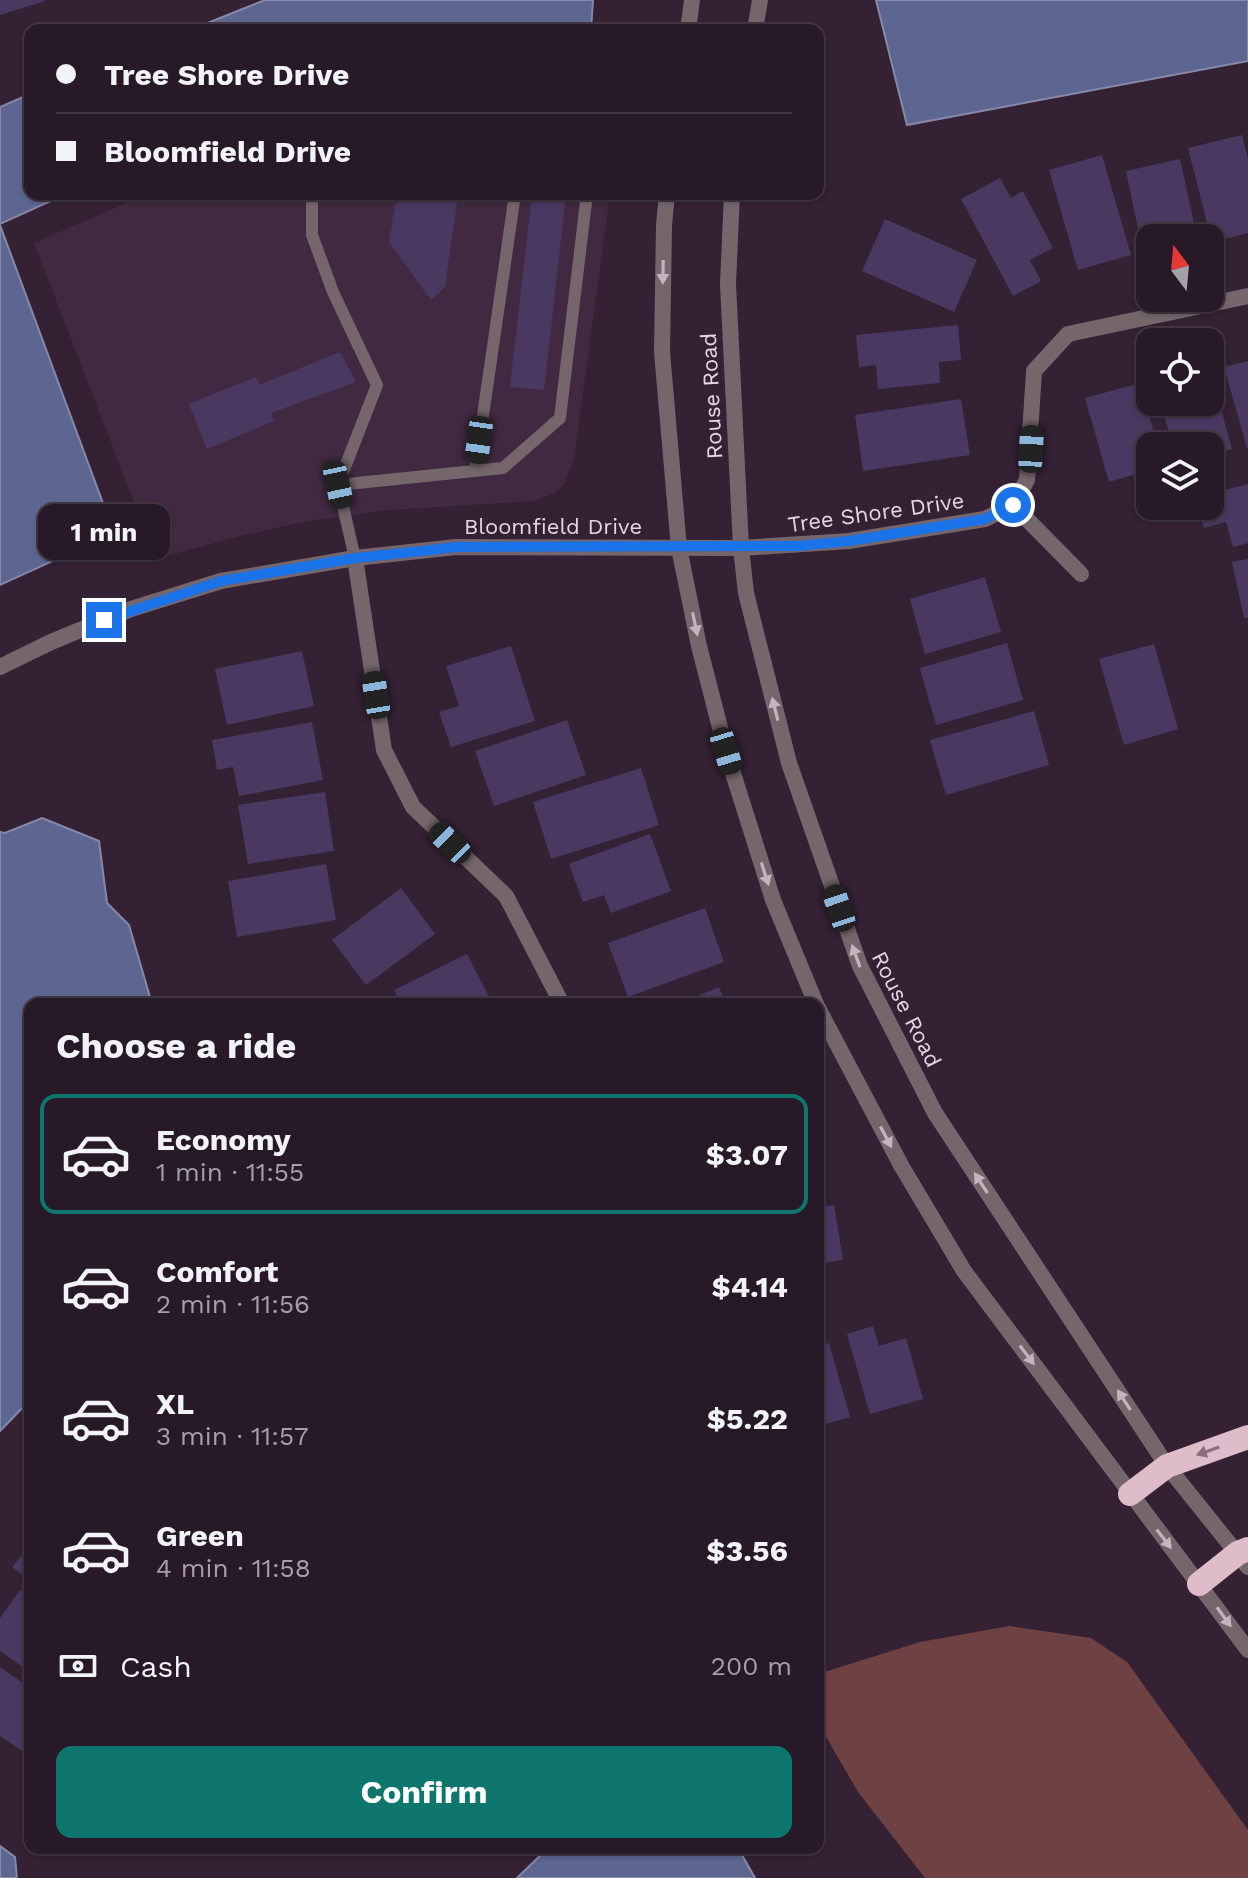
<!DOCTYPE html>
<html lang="en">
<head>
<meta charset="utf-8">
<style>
  :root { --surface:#271927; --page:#2f222f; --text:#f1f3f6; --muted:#a4a0a7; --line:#433844; --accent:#0f766e }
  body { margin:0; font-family:"Work Sans",sans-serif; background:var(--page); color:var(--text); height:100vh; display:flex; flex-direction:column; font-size:30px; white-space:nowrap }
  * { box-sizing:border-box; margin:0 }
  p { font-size:26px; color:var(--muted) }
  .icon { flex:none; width:44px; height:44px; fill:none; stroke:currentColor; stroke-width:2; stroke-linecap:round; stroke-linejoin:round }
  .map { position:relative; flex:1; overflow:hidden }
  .panel { position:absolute; left:24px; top:998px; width:800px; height:856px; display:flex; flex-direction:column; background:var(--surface); border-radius:16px; box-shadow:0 2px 6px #0004,0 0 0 2px var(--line) }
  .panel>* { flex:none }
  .hud { position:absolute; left:24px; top:24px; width:800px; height:176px; border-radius:16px; box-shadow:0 2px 6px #0004,0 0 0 2px var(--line); display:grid; align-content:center; height:176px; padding:0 32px; background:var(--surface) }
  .needle { width:52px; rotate:344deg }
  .fabs { position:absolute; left:1136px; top:224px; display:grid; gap:16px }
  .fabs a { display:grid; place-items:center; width:88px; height:88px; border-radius:16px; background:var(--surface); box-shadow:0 2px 6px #0004,0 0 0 2px var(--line); font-size:40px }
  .end { position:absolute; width:36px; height:36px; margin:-18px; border:10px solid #1a73e8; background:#fff; box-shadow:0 0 0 4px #fff }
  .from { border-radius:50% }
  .bubble { position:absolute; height:56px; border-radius:16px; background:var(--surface); box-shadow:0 2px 6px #0004,0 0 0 2px var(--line); font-size:26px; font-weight:700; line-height:56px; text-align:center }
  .car { position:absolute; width:24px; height:48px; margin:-24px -12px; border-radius:10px; box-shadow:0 0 6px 2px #0007; background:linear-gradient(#222 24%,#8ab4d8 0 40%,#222 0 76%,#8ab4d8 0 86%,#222 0) }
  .hud b { display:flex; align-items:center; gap:28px; height:76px; font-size:30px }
  .hud b+b { border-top:2px solid var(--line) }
  .hud i { width:20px; height:20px; background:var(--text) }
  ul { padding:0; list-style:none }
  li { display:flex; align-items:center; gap:24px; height:120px; margin:0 16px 12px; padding:0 16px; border:4px solid transparent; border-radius:16px }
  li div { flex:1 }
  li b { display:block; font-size:30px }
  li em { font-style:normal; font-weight:700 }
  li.current { border-color:var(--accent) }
  li>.icon { width:72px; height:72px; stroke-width:1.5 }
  h2 { padding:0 32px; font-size:36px; line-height:96px }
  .pay { display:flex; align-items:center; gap:20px; height:88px; padding:0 32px; font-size:30px }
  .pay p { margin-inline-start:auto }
  .cta { display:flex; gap:16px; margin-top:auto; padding:16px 32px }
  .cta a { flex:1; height:92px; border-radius:16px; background:var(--accent); color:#fff; font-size:32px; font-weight:700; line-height:92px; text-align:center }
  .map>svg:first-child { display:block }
  .built { fill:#412a41 }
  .green { fill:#6e4142 }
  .water { fill:#5d6690; stroke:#8688a9; stroke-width:2 }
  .building { fill:#493961 }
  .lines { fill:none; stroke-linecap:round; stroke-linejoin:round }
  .service { stroke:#75666c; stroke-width:12 }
  .minor { stroke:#75666c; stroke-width:16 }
  .tertiary { stroke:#75666c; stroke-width:16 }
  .motorway { stroke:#debcc9; stroke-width:24 }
  .oneway { fill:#c3b5bf }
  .oneway2 { fill:#896e7e }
  .route { stroke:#1a73e8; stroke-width:10 }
  .labels { text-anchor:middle; stroke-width:7; stroke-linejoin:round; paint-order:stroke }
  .street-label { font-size:22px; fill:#e4d7e3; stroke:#342134 }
</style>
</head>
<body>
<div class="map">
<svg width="1248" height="1878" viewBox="0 0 1248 1878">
  <rect width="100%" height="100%" fill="#342134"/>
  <!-- built -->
  <polygon class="built" points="147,194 610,194 574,459 565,483 555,493 534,501 390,510 308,521 240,536 156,559 34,243"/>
  <!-- green -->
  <polygon class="green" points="1009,1626 1091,1638 1127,1662 1248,1830 1248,1878 925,1878 858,1792 818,1723 818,1674 920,1642"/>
  <!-- water -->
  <g class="water">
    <polygon points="265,0 593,0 591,30 190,30"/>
    <polygon points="876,0 1248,0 1248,61 907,125"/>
    <polygon points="30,94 30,194 66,194 0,224 0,107"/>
    <polygon points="0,225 114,533 0,585"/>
    <polygon points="42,818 99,841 107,903 129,925 152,1004 30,1004 30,1400 0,1431 0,832 5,833"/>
    <polygon points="0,1846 15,1857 17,1878 0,1878"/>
    <polygon points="548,1848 738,1848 755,1878 517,1878"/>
  </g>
  <!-- building -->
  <g class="building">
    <polygon points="0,0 44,0 45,1 0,15"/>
    <polygon points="1242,135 1248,159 1248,233 1212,242 1188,148"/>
    <polygon points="1102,155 1131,255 1078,270 1049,170"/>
    <polygon points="1180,159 1194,223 1165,229 1167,238 1150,238 1150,252 1143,253 1126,171"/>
    <polygon points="1000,178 1011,198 1023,191 1053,248 1030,260 1041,281 1013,296 961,199"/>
    <polygon points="409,194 458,194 445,287 431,300 389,242 395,205"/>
    <polygon points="532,194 566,194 544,390 510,387"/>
    <polygon points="885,219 977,260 954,312 862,271"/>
    <polygon points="958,325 961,360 939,362 940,383 878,389 876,365 859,367 856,335"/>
    <polygon points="340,352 356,382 271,413 274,421 207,449 189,404 256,377 259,385"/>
    <polygon points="1248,361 1248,447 1247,448 1224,367"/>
    <polygon points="1211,373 1232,449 1210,455 1210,446 1173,446 1161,405 1172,402 1210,402"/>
    <polygon points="1140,383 1158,446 1150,446 1150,470 1109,482 1085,398"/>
    <polygon points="961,399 970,455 863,471 855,415"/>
    <polygon points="1248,484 1248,543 1233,547 1226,522 1204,528 1198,506 1210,506 1210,494"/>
    <polygon points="1248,559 1248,618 1244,618 1232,562"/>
    <polygon points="985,577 1001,632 925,654 910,599"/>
    <polygon points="1007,643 1023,700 936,725 920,668"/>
    <polygon points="1154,644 1178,729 1124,745 1099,659"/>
    <polygon points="511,646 535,721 451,747 439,712 459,706 446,666"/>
    <polygon points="302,651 314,706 227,725 215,669"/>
    <polygon points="1034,711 1049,765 946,795 930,740"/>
    <polygon points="567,720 586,775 494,806 475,751"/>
    <polygon points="312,722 323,780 239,796 233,767 217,770 212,740"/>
    <polygon points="641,768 659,825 551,859 533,802"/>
    <polygon points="325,792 334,851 248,864 238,805"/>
    <polygon points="650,834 671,891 611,913 604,895 583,902 569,864"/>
    <polygon points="326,864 336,920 237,937 228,881"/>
    <polygon points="401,888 435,934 366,985 332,940"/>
    <polygon points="705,908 724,962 628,997 608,943"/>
    <polygon points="467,954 493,1004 401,1004 394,990"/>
    <polygon points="719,987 726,1004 678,1004"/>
    <polygon points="834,1205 843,1260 818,1264 818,1207"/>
    <polygon points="873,1326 879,1346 906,1338 923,1399 870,1414 847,1334"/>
    <polygon points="829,1343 850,1417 818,1426 818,1346"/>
    <polygon points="30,1545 30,1581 12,1567"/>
    <polygon points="20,1590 30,1598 30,1672 0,1651 0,1618"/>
    <polygon points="0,1667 30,1688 30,1756 0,1736"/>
  </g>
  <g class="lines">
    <!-- service -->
    <g class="service">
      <polyline points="312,194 312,235 333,292 377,385 338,485 355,558"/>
      <polyline points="475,471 515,194"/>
      <polyline points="338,485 503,468 560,418 587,194"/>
    </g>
    <!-- minor -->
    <g class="minor">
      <polyline points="1013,505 1081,574"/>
      <polyline points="741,548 849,541 985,519 1013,505 1027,480 1034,371 1068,334 1248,296"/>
      <polyline points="355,558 384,750 413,807 506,896 562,1004"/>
    </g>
    <!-- tertiary -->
    <g class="tertiary">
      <polyline points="688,30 692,0"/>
      <polyline points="755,30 760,0"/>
      <polyline points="667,194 664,225 662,352 679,548 699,646 726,751 773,900 816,1004"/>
      <polyline points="732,194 728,284 741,548 746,593 789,763 860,966 935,1113 1167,1466 1248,1567"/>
      <polyline points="0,667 51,642 131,609 221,581 355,558 456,547 741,548"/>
      <polyline points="818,1008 902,1167 964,1271 1248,1650"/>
    </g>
    <!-- motorway -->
    <g class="motorway">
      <polyline points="1130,1494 1167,1466 1248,1437"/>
      <polyline points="1199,1584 1238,1553 1248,1549"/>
    </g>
  </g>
  <!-- one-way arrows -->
  <defs><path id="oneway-solid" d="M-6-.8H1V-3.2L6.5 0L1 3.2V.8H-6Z" transform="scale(2)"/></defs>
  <g class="oneway">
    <use href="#oneway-solid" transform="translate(663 272) rotate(91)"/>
    <use href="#oneway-solid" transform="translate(695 624) rotate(78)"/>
    <use href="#oneway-solid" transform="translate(775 709) rotate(-104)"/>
    <use href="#oneway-solid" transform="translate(765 874) rotate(72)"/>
    <use href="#oneway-solid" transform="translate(856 956) rotate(-110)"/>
    <use href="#oneway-solid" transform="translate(886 1137) rotate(62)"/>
    <use href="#oneway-solid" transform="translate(981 1183) rotate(-123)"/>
    <use href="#oneway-solid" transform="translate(1027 1355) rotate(53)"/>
    <use href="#oneway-solid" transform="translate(1124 1400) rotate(-123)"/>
    <use href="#oneway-solid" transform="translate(1164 1539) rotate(52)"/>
    <use href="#oneway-solid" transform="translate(1224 1617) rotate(54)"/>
  </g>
  <use class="oneway2" href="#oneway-solid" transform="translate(1208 1451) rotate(161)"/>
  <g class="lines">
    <!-- route -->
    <polyline class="route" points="104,620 221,581 355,558 431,550 456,547 798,546 849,541 985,519 1013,505"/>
  </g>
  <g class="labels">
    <!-- street labels -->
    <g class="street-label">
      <text transform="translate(711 396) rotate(-93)" y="8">Rouse Road</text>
      <text transform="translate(876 512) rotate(-8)" y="8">Tree Shore Drive</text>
      <text x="553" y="534">Bloomfield Drive</text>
      <text transform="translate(907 1009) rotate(63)" y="8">Rouse Road</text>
    </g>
  </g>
</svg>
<div class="fabs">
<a><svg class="needle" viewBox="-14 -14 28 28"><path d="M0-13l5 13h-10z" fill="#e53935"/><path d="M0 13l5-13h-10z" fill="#a4a0a7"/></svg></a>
<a><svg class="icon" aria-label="locate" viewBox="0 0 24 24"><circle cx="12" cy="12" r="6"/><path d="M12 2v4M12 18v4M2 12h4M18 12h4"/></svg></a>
<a><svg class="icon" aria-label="layers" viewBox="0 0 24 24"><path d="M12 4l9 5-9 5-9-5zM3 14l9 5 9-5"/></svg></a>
</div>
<i class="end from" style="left:1013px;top:505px"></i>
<i class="end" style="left:104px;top:620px"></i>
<div class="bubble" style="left:38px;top:504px;width:132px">1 min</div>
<i class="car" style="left:479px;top:440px;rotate:188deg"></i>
<i class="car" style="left:1031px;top:449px;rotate:3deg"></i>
<i class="car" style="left:338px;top:485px;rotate:168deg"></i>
<i class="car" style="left:376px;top:695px;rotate:351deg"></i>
<i class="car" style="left:726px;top:751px;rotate:163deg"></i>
<i class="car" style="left:450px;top:843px;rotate:314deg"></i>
<i class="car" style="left:839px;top:908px;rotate:341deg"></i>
<div class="hud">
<b><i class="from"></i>Tree Shore Drive</b>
<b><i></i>Bloomfield Drive</b>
</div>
<section class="panel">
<h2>Choose a ride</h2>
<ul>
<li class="current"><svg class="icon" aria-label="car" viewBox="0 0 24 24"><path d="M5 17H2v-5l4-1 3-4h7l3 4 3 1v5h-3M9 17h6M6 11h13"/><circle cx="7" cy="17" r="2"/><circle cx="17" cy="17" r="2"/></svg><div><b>Economy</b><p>1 min · 11:55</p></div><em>$3.07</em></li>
<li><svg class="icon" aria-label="car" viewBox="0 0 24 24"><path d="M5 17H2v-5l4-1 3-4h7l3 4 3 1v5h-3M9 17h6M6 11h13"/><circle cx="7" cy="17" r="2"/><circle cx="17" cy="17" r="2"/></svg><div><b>Comfort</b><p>2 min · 11:56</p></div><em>$4.14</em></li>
<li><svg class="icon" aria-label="car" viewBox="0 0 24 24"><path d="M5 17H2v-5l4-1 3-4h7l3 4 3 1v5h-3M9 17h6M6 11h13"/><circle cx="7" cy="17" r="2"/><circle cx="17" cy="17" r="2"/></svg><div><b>XL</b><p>3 min · 11:57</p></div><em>$5.22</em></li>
<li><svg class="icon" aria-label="car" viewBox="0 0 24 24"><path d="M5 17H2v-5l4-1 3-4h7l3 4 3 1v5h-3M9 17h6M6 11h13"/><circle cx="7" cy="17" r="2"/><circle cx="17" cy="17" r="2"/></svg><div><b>Green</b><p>4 min · 11:58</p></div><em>$3.56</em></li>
</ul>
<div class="pay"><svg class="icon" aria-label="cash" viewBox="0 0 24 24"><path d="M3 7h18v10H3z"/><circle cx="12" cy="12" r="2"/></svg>Cash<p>200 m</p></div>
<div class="cta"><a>Confirm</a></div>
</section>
</div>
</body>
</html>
